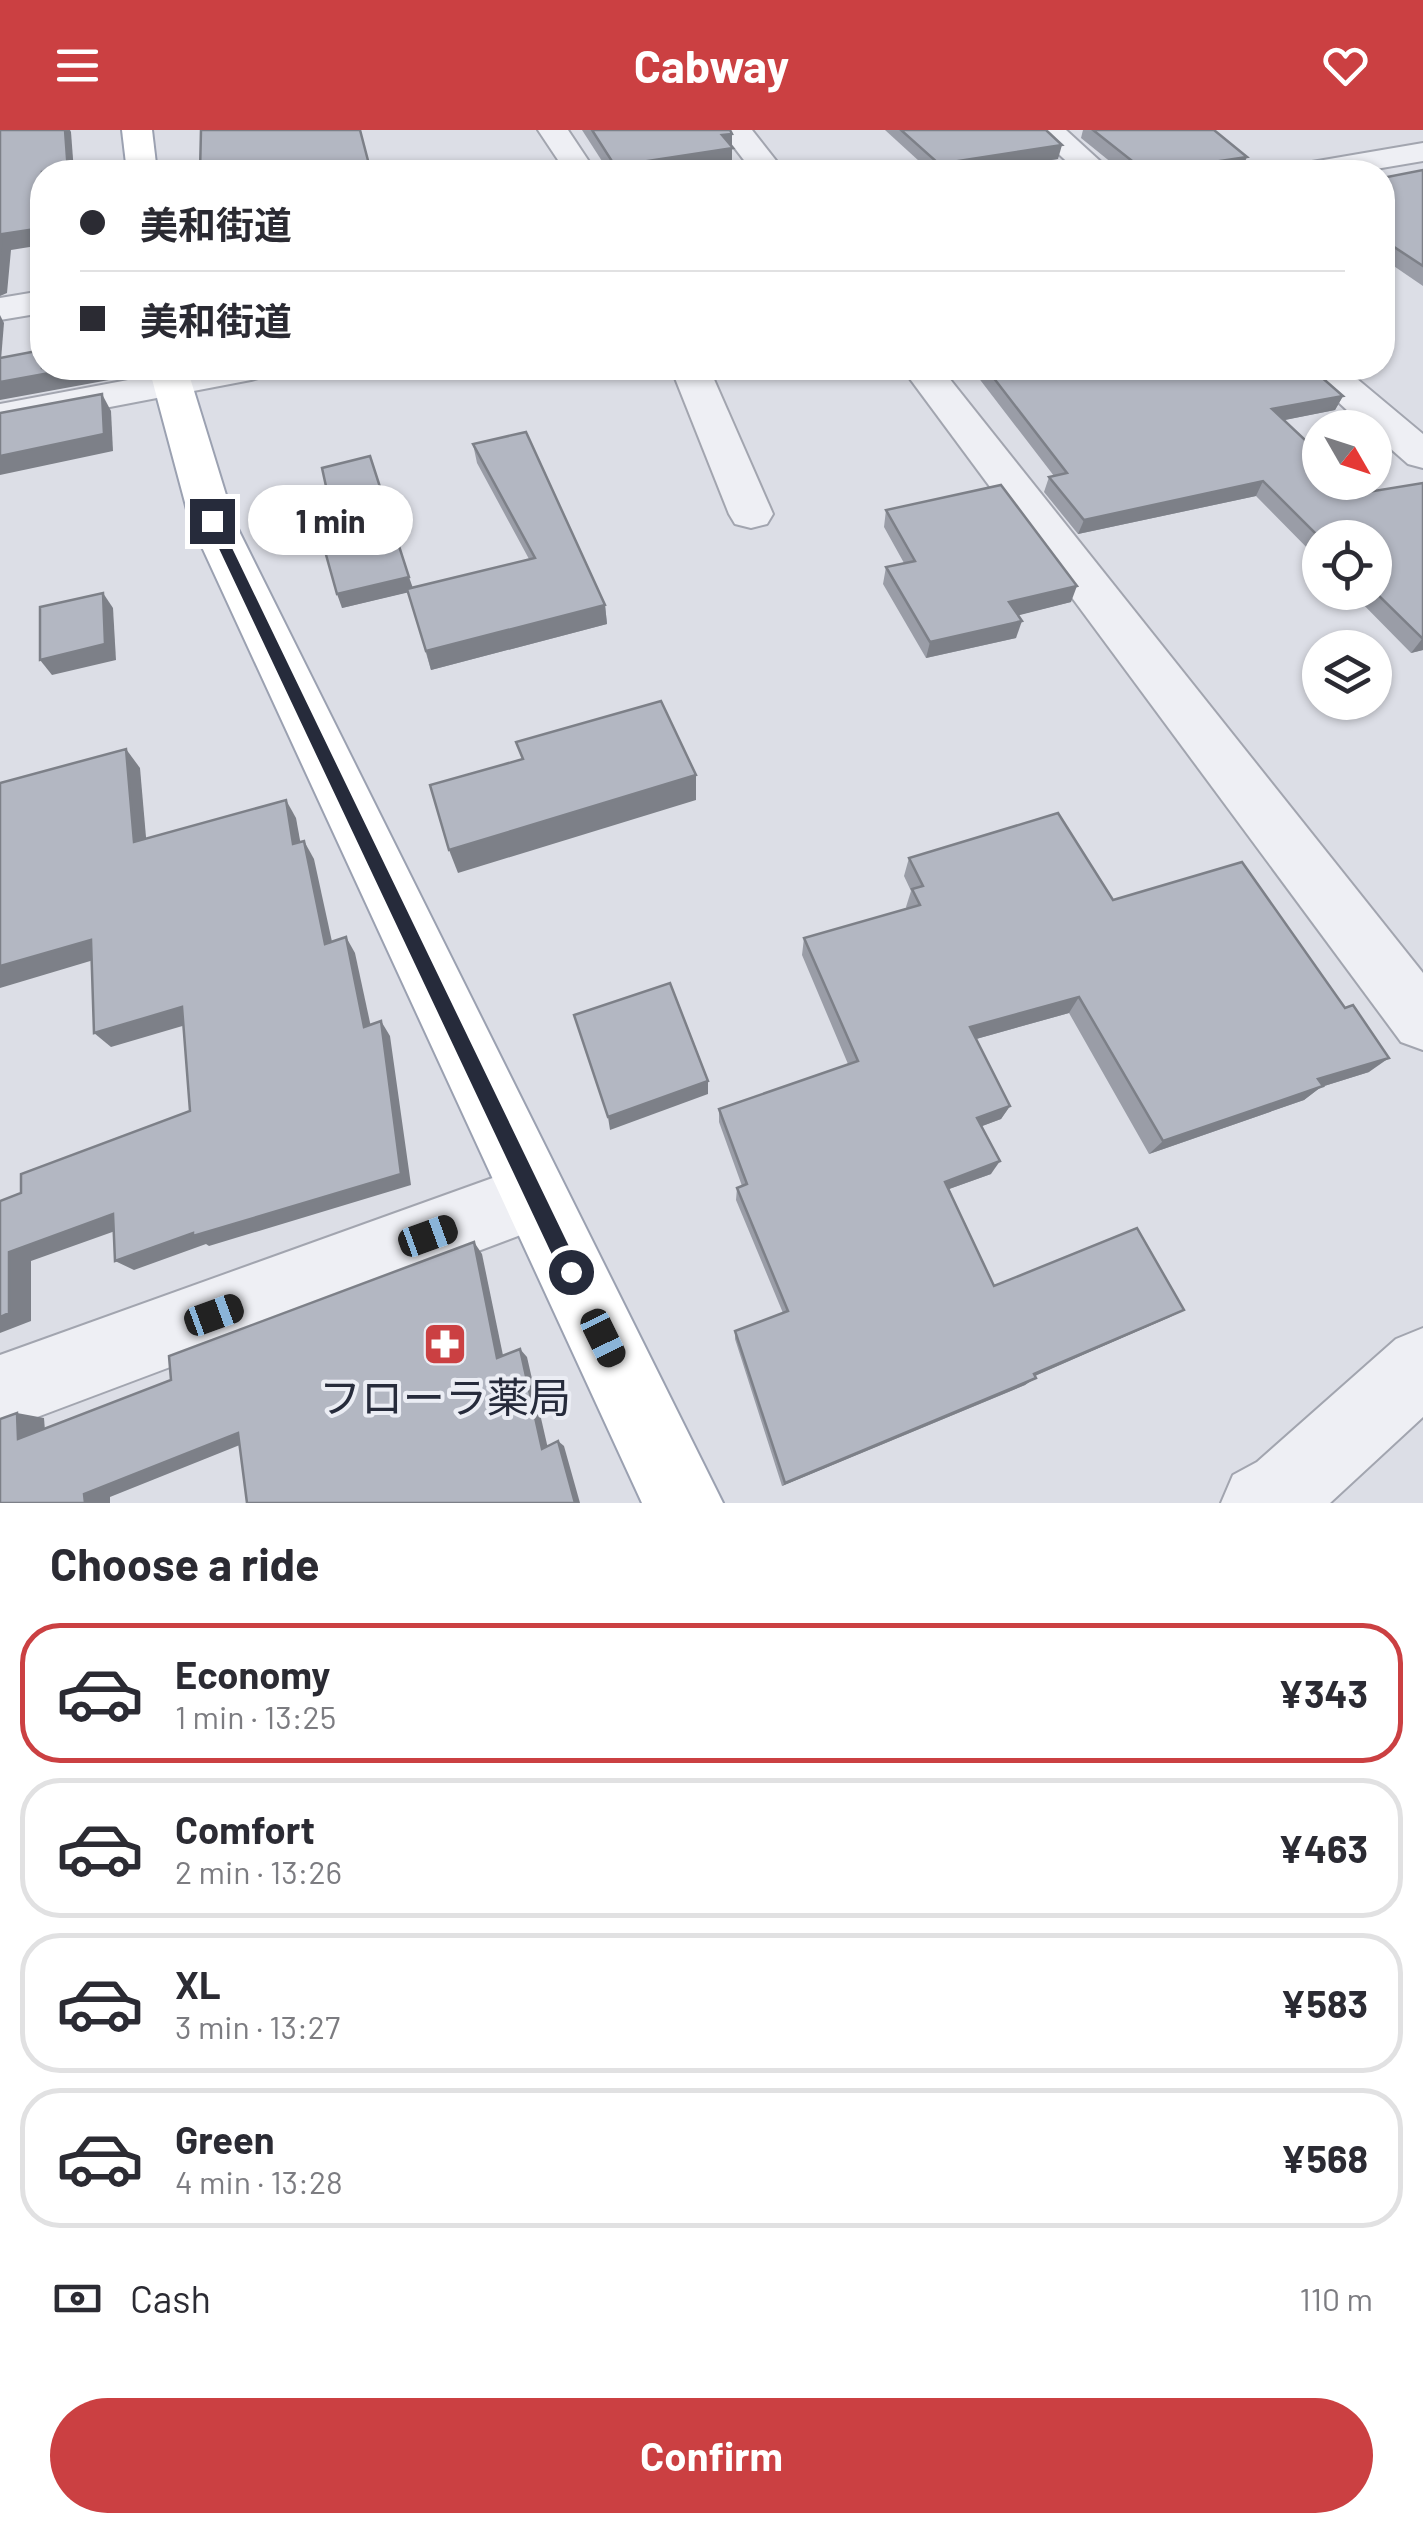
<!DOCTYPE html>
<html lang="en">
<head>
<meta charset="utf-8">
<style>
  :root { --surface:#fff; --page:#f7f7f7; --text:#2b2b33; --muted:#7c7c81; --line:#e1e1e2; --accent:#cb4042 }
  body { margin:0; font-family:Barlow,"Noto Sans JP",sans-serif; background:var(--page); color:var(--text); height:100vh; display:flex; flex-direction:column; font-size:38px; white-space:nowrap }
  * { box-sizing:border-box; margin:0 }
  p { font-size:32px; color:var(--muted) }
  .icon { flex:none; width:55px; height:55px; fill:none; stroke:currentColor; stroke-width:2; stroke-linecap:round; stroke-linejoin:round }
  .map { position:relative; height:1373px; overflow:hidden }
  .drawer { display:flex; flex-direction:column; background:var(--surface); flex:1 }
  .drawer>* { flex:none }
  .guide { position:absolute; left:30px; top:30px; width:1365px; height:220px; border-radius:40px; box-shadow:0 2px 8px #0004; display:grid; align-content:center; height:220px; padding:0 50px; background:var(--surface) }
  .needle { width:65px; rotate:129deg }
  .buttons { position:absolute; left:1302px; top:280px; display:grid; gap:20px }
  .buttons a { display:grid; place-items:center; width:90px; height:90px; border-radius:50%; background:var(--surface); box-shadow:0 2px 8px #0004; font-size:50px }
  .end { position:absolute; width:45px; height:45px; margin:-22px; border:12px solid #262b3b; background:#fff; box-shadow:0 0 0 5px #fff }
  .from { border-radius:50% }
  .bubble { position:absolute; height:70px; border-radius:35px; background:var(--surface); box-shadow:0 2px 8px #0004; font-size:32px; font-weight:700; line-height:70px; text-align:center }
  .car { position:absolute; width:30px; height:60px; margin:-30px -15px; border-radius:12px; box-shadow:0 0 8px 2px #0007; background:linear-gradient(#222 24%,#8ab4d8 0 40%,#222 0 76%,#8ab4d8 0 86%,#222 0) }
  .guide b { display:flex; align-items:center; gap:35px; height:95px; font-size:38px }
  .guide b+b { border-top:2px solid var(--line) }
  .guide i { width:25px; height:25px; background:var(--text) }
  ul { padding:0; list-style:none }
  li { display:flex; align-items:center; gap:30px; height:140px; margin:0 20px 15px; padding:0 30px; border:5px solid var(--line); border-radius:40px }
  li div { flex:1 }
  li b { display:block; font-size:38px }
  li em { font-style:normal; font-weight:700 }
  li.on { border-color:var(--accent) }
  li>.icon { width:90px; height:90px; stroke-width:1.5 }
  h2 { padding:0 50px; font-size:45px; line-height:120px }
  .pay { display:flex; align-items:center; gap:25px; height:110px; padding:0 50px; font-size:38px }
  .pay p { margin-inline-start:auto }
  .action { display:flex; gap:20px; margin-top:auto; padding:20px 50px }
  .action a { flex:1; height:115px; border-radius:60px; background:var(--accent); color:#fff; font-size:40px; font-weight:700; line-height:115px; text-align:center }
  header { display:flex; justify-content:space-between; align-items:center; height:130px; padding:0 50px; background:var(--accent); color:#fff; font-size:45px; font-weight:700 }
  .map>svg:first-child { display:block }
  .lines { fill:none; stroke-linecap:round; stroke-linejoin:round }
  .street-casing { stroke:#a2a5af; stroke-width:4 }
  .primary-casing { stroke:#9ba1b1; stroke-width:4 }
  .street { fill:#eeeff4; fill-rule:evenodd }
  .primary { fill:#fff; fill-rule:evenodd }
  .wall { fill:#9a9da7 }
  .shaded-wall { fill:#7d8088 }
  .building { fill:#b3b7c2; stroke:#7d8088; stroke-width:2.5 }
  .route { fill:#262b3b }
  .labels { text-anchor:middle; stroke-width:8; stroke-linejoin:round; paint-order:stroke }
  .near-poi-label { font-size:42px; fill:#262b3b; stroke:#ebedf4 }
</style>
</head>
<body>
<header><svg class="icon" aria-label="menu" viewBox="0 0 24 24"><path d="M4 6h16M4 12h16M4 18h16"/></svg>Cabway<svg class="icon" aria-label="heart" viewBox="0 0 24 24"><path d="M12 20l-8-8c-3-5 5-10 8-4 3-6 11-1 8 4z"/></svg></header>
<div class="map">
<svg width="1423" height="1373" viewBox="0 0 1423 1373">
  <rect width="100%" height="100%" fill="#dcdee6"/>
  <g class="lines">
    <!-- street casing -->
    <g class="street-casing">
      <g id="street">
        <polygon points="538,0 568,0 596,42 566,42"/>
        <polygon points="721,0 752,0 785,42 753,42"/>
        <polygon points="1033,0 1066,0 1112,42 1078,42"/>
        <polygon points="1423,13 1423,31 1358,42 1290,42 1295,35 1306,33"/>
        <polygon points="42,161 42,183 0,190 0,168"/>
        <polygon points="192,238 270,238 265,246 251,250 0,298 0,274"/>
        <polygon points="671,238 709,238 773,384 767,394 751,398 735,394 729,384"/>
        <polygon points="902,238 941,238 1423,843 1423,920 1401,912"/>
        <polygon points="1302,238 1344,238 1423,304 1423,338 1408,334 1375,305 1375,298 1366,298"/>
        <polygon points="534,1033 558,1043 568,1067 558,1091 0,1301 0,1225"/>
        <polygon points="1423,1198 1423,1287 1330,1373 1221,1373 1233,1345 1257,1332 1396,1209"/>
      </g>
    </g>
    <!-- primary casing -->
    <g class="primary-casing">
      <g id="primary">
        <polygon points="122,0 152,0 157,42 127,42"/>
        <polygon points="149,238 187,238 234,391 723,1373 642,1373 190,391"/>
      </g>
    </g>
    <!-- street -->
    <use href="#street" class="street"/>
    <!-- primary -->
    <use href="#primary" class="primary"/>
  </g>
  <!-- wall -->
  <g class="wall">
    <polygon points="582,0 730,0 732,4 732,35 684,42 609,42"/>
    <polygon points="885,0 1046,0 1058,29 970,42 931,42"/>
    <polygon points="1083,0 1214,0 1241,41 1123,42 1081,8"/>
    <polygon points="1423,40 1423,156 1382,128 1382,48"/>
    <polygon points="971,238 1311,238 1343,266 1335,280 1284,290 1362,363 1423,353 1423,520 1411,523 1351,462 1375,462 1320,408 1320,431 1256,366 1078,404 1044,362 1049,347 1054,346"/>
    <polygon points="473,314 605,475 607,494 431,540 408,462 342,478 338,411 413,458 529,429 477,333"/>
    <polygon points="886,380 1071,472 1018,485 1016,508 926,528 883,454 886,437 904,433 884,397"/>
    <polygon points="909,728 1113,770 1369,942 1321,957 1304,970 1149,1024 1069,883 976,909 1010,976 1001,989 982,996 991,1044 949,1059 994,1156 1184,1180 1035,1246 1025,1255 782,1356 735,1209 735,1201 783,1183 736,1070 737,1058 742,1056 719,992 719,979 848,934 802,825 804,808 907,779 906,777 911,761 904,746"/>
  </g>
  <!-- shaded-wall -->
  <g class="shaded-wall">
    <polygon points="65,0 70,0 71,2 74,42 68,42"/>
    <polygon points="732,4 732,35 684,42 615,42 615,36 722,5"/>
    <polygon points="1062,15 1058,29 970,42 938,42 939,34"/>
    <polygon points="1247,27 1241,41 1234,42 1151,42"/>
    <polygon points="42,98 42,115 11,120 7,163 0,166 0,127 2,104"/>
    <polygon points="0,185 4,193 0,242"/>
    <polygon points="77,238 108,238 109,250 0,270 0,252"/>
    <polygon points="102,264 111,281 113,321 0,345 0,326"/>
    <polygon points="1343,266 1335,280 1265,294 1272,279"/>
    <polygon points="1263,351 1256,366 1078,404 1084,390"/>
    <polygon points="409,447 414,461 342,478 337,464"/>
    <polygon points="1077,456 1071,472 1004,489 1009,472"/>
    <polygon points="103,463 113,478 116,530 52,545 40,530"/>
    <polygon points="605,475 607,494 431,540 426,521"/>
    <polygon points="1022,491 1016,508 926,528 930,512"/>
    <polygon points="1422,509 1423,509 1423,520 1411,523"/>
    <polygon points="126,619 140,638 148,730 134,712"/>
    <polygon points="696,645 696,670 458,743 449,720"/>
    <polygon points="286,670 296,688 304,732 293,714"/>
    <polygon points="304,711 314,729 336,830 325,814"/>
    <polygon points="346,807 355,823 374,911 364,897"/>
    <polygon points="91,810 107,826 0,858 0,836"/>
    <polygon points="1079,867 1069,883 962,913 970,897"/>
    <polygon points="182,877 196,892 111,917 94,903"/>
    <polygon points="381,891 390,906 411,1055 209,1116 206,1114 134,1140 115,1131 193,1103"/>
    <polygon points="1389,928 1369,942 1321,957 1304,970 1149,1024 1163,1011 1318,949"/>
    <polygon points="708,951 708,964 610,1000 608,987"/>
    <polygon points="1010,976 1001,989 969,1001 977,988"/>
    <polygon points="1000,1031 991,1044 938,1063 945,1052"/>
    <polygon points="113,1084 132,1095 31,1131 31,1191 0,1203 0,1187 9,1122"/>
    <polygon points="474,1112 482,1124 505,1235 497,1228"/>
    <polygon points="1184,1180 1168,1188 1023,1251 1034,1244"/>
    <polygon points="520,1219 527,1227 549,1323 542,1319"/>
    <polygon points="1036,1248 1025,1255 782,1356 785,1353"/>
    <polygon points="17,1283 44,1288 46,1314 18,1309"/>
    <polygon points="238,1303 257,1308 110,1367 110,1373 85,1373 84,1364"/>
    <polygon points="558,1311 564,1316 580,1373 575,1373"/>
  </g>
  <!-- building -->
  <g class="building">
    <polygon points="0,0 65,0 68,42 42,42 42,98 2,104 0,127"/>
    <polygon points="201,0 360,0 371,42 200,42"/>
    <polygon points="592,0 730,0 732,4 722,5 733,18 615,36"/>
    <polygon points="901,0 1046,0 1062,15 939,34"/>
    <polygon points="1093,0 1214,0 1247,27 1146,42"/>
    <polygon points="1423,40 1423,136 1382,109 1382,48"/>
    <polygon points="42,220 42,238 77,238 0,252 0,228"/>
    <polygon points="986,238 1311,238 1343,266 1272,279 1320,324 1320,352 1351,352 1362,363 1423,353 1423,509 1375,462 1375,408 1320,408 1263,351 1084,390 1049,347 1067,343"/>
    <polygon points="102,264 104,304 0,326 0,283"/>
    <polygon points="526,302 605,475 426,521 407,459 535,428 473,314"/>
    <polygon points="370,326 409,447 337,464 323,414 338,411 322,338"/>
    <polygon points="1001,355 1077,456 1009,472 1022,491 930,512 886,437 915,431 886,380"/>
    <polygon points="103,463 105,514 40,530 40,477"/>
    <polygon points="661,571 696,645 449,720 430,655 523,629 516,612"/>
    <polygon points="126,619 134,712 286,670 293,714 304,711 325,814 346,807 364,897 381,891 401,1044 193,1106 193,1103 115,1131 113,1084 9,1122 9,1183 0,1187 0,1071 21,1063 21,1044 190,981 182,877 94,903 91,810 0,836 0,653"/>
    <polygon points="1058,683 1113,770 1242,732 1345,878 1353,875 1389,928 1318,949 1323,956 1163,1011 1079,867 970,897 1010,976 977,988 1000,1031 945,1052 994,1156 1137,1098 1184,1180 1034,1244 1036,1248 785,1353 735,1201 788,1181 737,1058 747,1054 719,979 858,931 804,808 920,775 912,759 923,756 909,728"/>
    <polygon points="670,853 708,951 608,987 574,885"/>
    <polygon points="474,1112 497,1228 520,1219 542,1319 558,1311 575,1373 247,1373 238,1303 84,1364 85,1373 0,1373 0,1289 17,1283 18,1309 171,1250 169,1226"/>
  </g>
  <!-- route -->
  <polygon class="route" points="212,387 219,391 578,1135 582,1142 578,1150 571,1153 564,1150 206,391"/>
  <!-- icons -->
  <defs>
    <g id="pharmacy-square" transform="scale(2.25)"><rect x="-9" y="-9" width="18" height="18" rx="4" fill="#cb4042" stroke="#ebedf4"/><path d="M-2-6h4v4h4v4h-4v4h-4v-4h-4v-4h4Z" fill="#fff"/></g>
  </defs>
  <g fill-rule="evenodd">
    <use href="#pharmacy-square" x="445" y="1214"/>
  </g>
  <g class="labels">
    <!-- near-poi labels -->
    <g class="near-poi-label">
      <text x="445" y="1283">フローラ薬局</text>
    </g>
  </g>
</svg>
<div class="buttons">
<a><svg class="needle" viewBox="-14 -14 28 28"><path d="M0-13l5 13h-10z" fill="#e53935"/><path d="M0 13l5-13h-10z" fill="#7c7c81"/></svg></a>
<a><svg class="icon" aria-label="locate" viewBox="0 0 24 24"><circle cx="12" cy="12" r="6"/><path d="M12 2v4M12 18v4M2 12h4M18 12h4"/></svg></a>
<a><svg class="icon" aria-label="layers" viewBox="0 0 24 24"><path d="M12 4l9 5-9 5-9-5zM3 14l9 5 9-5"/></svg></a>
</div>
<i class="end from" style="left:571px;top:1142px"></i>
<i class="end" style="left:212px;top:391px"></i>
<div class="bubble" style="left:248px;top:355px;width:165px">1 min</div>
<i class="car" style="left:428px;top:1106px;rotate:70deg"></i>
<i class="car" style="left:214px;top:1185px;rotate:70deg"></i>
<i class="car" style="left:603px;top:1208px;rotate:154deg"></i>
<div class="guide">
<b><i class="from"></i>美和街道</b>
<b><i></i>美和街道</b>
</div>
</div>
<section class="drawer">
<h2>Choose a ride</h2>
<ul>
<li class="on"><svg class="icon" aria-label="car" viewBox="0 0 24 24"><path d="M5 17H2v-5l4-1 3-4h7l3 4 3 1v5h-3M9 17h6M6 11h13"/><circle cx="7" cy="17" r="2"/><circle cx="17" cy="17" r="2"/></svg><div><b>Economy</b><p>1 min · 13:25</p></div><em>¥343</em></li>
<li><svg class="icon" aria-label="car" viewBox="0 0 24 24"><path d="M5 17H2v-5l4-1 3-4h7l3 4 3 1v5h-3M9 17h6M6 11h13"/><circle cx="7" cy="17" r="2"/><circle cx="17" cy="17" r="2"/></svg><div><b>Comfort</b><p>2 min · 13:26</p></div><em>¥463</em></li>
<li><svg class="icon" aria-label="car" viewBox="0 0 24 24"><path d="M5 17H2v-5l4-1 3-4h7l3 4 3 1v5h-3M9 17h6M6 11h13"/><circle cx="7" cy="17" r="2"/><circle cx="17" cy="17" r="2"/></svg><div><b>XL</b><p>3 min · 13:27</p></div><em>¥583</em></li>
<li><svg class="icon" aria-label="car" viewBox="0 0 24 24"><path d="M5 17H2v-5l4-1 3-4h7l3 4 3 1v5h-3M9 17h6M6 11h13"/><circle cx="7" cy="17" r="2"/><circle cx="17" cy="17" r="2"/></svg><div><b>Green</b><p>4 min · 13:28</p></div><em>¥568</em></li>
</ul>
<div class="pay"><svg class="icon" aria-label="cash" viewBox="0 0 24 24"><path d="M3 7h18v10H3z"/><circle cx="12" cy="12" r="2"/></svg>Cash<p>110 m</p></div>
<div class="action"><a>Confirm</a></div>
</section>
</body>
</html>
